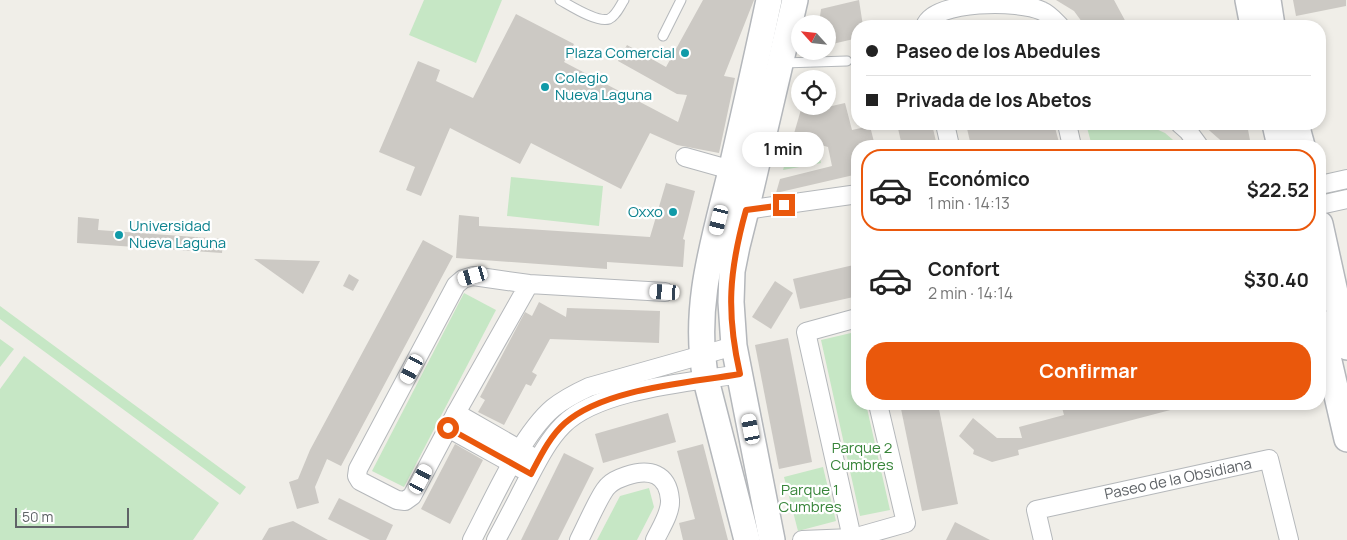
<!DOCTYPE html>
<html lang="es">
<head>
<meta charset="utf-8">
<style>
  :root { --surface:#fff; --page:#f6f6f6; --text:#222; --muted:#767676; --line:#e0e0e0; --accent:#ea580c }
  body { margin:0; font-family:Manrope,sans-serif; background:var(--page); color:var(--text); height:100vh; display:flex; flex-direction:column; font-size:19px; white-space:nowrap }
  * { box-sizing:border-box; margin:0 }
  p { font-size:16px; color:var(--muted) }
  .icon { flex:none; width:28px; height:28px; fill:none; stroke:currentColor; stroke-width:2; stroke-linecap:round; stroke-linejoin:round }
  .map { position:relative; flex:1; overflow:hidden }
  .drawer { position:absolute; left:851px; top:140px; width:475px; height:270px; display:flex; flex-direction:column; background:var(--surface); border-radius:20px; box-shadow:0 2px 8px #0003 }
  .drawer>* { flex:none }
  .guide { position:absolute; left:851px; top:20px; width:475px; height:110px; border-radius:20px; box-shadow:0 2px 8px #0003; display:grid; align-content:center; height:110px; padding:0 15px; background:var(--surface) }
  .needle { width:32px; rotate:297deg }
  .controls { position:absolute; left:791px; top:15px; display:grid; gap:10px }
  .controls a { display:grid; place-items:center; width:45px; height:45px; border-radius:50%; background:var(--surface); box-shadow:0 2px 8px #0003; font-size:25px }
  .scale { position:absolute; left:15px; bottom:12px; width:114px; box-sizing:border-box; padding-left:5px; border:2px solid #5f6367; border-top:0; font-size:14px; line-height:18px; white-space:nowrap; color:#5f6367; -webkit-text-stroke:4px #fff; paint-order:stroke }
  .end { position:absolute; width:22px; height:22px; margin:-11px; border:6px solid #ea580c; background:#fff; box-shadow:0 0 0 2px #fff }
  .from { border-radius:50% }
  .bubble { position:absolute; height:35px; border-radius:18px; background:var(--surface); box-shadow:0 2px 8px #0003; font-size:16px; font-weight:700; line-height:35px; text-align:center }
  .car { position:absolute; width:15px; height:30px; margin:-15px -8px; border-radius:6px; box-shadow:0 0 4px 1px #0007; background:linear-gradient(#fff 24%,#345 0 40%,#fff 0 76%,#345 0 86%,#fff 0) }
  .guide b { display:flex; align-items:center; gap:18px; height:48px; font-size:19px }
  .guide b+b { border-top:1px solid var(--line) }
  .guide i { width:12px; height:12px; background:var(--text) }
  ul { padding:9px 0 0; list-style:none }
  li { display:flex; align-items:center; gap:15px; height:82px; margin:0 10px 8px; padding:0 5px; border:2px solid transparent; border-radius:20px }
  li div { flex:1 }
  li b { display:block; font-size:19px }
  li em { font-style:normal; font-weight:700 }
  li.current { border-color:var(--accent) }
  li>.icon { width:45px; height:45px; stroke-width:1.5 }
  .primary-button { display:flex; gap:10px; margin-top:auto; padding:10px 15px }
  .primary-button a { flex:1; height:58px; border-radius:20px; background:var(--accent); color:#fff; font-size:20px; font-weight:700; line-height:58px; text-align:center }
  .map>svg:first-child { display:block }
  .green { fill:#c6e7c5 }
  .building { fill:#ccc9c4 }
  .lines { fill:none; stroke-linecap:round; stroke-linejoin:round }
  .lane-casing { stroke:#b5b8bb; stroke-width:11 }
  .street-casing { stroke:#b5b8bb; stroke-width:20 }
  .secondary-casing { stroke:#b4b7bb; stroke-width:28 }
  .lane { stroke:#fff; stroke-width:9 }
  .street { stroke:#fff; stroke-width:18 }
  .secondary { stroke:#fff; stroke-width:25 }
  .route { stroke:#ea580c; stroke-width:6 }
  .culture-dot { fill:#0f9aa8; stroke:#fff; stroke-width:2 }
  .labels { text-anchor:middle; stroke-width:4.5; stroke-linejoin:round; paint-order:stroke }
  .culture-label { font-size:15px; fill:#0d838f; stroke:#fff; text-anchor:end }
  .park-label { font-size:15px; fill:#38853a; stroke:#fff }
  .street-label { font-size:15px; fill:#5f6367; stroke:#fff }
</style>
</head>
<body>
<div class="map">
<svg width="1347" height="540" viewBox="0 0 1347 540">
  <rect width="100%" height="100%" fill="#f0eee8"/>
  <!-- green -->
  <g class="green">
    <polygon points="424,0 502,0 476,63 409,35"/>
    <polygon points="1086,124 1145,124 1165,133 1180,146 1092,146"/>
    <polygon points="790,146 819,154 821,163 783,170"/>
    <polygon points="511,177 603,186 599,226 507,216"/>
    <polygon points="464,293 496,310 404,487 372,471"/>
    <polygon points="0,306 246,487 240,495 0,319"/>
    <polygon points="851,333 857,363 858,404 866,404 890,510 860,516 821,340"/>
    <polygon points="0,339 14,349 0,367"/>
    <polygon points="24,356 219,503 193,540 0,540 0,389"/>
    <polygon points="823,467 836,521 798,531 784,477"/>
    <polygon points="649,488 654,507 637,540 597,540 620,496"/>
  </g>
  <!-- building -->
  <g class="building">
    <polygon points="703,0 754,0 724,76 735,78 719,153 677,145 650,133 621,189 531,143 520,164 450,128 421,196 406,190 415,167 379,152 418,61 440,70 436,81 473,98 516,14 574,44 564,62 678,122 687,95 677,94 618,61 627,45 666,67"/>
    <polygon points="859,0 863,26 858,26 858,38 828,45 828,24 819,24 821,9"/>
    <polygon points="1056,0 1114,0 1128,26 1085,26 1074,11"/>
    <polygon points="1293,0 1346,0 1346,6 1296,16"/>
    <polygon points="845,103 852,130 870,126 875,146 858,146 858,174 776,193 780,179 832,166 828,147 793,137 802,106 819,109"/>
    <polygon points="897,124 932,124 937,146 902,146"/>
    <polygon points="966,124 1054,124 1060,146 971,146"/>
    <polygon points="1202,124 1247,124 1251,146 1227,146"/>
    <polygon points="666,183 695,191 683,239 685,240 683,267 607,262 607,269 456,258 459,215 479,217 479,226 650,237"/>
    <polygon points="78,217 99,219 98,230 223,239 222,253 77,243"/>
    <polygon points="423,240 453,256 341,466 327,459 315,487 319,503 297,509 289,482 298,479 310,450"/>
    <polygon points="254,259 320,261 303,294"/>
    <polygon points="858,264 858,296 800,309 793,279"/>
    <polygon points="349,274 359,280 353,291 343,286"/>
    <polygon points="775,281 793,293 771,329 752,317"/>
    <polygon points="539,302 566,317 567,308 660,311 659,343 550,339 532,372 537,375 531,386 526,384 504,425 478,412 485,400 480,397 525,312 532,316"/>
    <polygon points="788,338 812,462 779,469 755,345"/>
    <polygon points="900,404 938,404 958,504 922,511"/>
    <polygon points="1061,404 1177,404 1178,408 1018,450 1019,455 992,462 973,454 974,450 959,436 973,418 997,438 1022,438 1019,427 1064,415"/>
    <polygon points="668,413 676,442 603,463 595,434"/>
    <polygon points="455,444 483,460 450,524 421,509"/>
    <polygon points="703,444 728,540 683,540 679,523 695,519 677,451"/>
    <polygon points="564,453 594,468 558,540 521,540"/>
    <polygon points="339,498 393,525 386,540 370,540 328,519"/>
    <polygon points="293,521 328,540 262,540 269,528"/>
    <polygon points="955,522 990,540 946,540"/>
  </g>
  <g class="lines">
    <!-- lane casing -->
    <g class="lane-casing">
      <g id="lane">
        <path d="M 560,0 C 571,6 597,23 609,19 C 616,16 620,6 624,0"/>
        <polyline points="663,36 681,0"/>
        <polyline points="783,63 847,61"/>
      </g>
    </g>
    <!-- street casing -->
    <g class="street-casing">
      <g id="street">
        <path d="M 925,26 C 934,0 1020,0 1042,11 C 1049,14 1055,21 1060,26"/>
        <polyline points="945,124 950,146"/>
        <polyline points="1067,124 1072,146"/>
        <polyline points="1180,124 1188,131 1199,146"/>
        <polyline points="685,157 742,173"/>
        <polyline points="1320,185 1347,179"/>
        <polyline points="1320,205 1347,199"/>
        <polyline points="746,210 858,194"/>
        <polyline points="529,284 456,413 412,496 405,501 397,500 360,481 357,476 358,469 456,285 463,279 473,276 529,284 665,292"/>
        <polyline points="456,413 531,456"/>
        <polyline points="448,428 522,469"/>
        <polyline points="852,538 806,332 857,318 858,320"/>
        <path d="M 472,540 C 492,502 521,435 553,408 C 564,399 576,393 589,387 L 734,346"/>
        <path d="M 496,540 C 507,520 517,500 528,479 C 538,460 548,440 563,425 C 598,389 692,382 740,374"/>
        <path d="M 579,540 C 585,529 601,491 609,485 C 613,481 620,478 626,476 C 649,468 668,473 670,500 C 671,513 660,529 655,540"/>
        <polyline points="802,540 852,538"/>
        <polyline points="846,540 906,523 878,404"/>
        <polyline points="1043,540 1036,510 1269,459 1289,540"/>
      </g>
    </g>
    <!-- secondary casing -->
    <g class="secondary-casing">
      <g id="secondary">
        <polyline points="1248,0 1253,26"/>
        <polyline points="1268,0 1272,26"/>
        <polyline points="1275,124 1280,146"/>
        <polyline points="1296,124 1302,146"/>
        <polyline points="1320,224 1347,347"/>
        <polyline points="1320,322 1347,439"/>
        <path d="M 747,540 L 706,380 C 692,307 714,241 731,171 C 744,114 757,57 769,0"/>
        <polyline points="772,540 734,346 731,302 732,271 737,246 746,210 795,0"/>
      </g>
    </g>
    <!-- lane -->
    <use href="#lane" class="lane"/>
    <!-- street -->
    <use href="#street" class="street"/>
    <!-- secondary -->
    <use href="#secondary" class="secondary"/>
  </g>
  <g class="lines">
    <!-- route -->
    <path class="route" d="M 448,428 L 531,474 C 540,457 550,436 565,423 C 605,388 689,383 740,374 C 726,312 729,271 746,210 L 784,205"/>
  </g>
  <!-- markers -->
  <g class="culture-dot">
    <circle cx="685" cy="53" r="5"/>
    <circle cx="545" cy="87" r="5"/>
    <circle cx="673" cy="212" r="5"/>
    <circle cx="119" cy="235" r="5"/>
  </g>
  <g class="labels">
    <!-- culture labels -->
    <g class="culture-label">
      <text x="675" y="58">Plaza Comercial</text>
      <text x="555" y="83" text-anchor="start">Colegio<tspan x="555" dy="17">Nueva Laguna</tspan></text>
      <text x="663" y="217">Oxxo</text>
      <text x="129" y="231" text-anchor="start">Universidad<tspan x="129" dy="17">Nueva Laguna</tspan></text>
    </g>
    <!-- park labels -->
    <g class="park-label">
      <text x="862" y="453">Parque 2<tspan x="862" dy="17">Cumbres</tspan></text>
      <text x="810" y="495">Parque 1<tspan x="810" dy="17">Cumbres</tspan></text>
    </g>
    <!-- street labels -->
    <g class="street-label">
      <text transform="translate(1178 479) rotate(-12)" y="5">Paseo de la Obsidiana</text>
    </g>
  </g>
</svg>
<div class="controls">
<a><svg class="needle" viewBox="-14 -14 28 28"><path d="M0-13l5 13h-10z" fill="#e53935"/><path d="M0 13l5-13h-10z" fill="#767676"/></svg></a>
<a><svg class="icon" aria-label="locate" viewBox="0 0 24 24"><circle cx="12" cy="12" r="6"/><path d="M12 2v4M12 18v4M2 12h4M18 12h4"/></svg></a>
</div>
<div class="scale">50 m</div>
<i class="end from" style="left:448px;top:428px"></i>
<i class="end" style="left:784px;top:205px"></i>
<div class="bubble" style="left:742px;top:132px;width:82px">1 min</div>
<i class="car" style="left:719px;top:220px;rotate:194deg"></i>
<i class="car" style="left:473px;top:276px;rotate:254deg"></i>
<i class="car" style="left:665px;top:292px;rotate:273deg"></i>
<i class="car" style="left:412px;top:369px;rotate:208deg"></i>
<i class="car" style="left:751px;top:429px;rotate:349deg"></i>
<i class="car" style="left:421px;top:479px;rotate:28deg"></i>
<div class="guide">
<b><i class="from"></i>Paseo de los Abedules</b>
<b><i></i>Privada de los Abetos</b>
</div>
<section class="drawer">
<ul>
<li class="current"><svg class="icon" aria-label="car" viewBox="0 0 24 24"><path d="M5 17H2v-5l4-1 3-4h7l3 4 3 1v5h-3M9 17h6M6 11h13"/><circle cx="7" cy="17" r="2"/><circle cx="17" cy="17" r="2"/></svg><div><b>Económico</b><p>1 min · 14:13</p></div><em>$22.52</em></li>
<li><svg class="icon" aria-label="car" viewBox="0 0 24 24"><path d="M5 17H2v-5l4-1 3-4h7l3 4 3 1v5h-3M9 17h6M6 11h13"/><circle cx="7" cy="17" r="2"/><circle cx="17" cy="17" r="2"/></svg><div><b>Confort</b><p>2 min · 14:14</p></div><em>$30.40</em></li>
</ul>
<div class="primary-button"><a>Confirmar</a></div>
</section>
</div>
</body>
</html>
